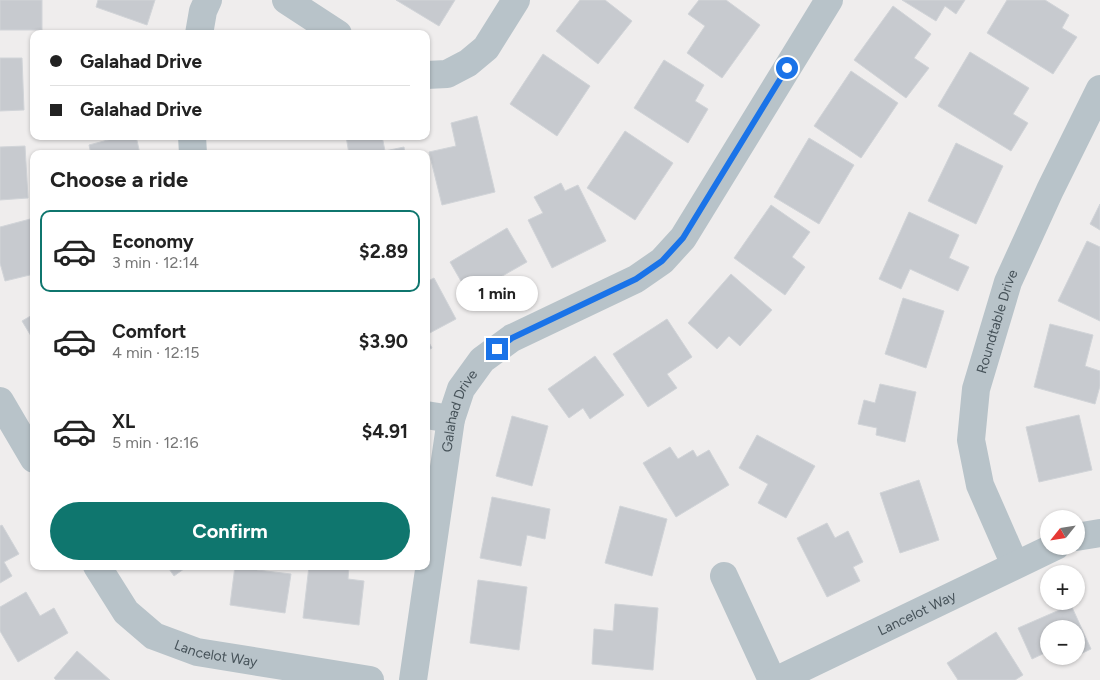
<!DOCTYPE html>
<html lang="en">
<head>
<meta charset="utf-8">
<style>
  :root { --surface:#fff; --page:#f2f2f2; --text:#222; --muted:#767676; --line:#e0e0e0; --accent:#0f766e }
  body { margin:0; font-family:Figtree,sans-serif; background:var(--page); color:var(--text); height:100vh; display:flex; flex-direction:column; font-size:19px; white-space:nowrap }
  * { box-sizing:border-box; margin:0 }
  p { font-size:16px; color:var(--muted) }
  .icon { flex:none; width:28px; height:28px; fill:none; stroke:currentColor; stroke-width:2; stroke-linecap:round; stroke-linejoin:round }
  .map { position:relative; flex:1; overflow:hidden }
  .panel { position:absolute; left:30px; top:150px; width:400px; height:420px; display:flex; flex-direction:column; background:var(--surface); border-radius:10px; box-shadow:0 1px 4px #0004 }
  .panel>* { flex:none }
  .hud { position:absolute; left:30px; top:30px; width:400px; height:110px; border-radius:10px; box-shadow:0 1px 4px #0004; display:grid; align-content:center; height:110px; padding:0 20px; background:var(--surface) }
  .needle { width:32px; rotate:240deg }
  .tools { position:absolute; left:1040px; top:510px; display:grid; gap:10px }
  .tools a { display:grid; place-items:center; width:45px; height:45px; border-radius:50%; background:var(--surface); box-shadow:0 1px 4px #0004; font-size:25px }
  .end { position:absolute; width:22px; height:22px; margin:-11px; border:6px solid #1a73e8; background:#fff; box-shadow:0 0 0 2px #fff }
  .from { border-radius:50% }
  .bubble { position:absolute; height:35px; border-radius:18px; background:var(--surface); box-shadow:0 1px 4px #0004; font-size:16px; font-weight:700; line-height:35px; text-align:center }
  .hud b { display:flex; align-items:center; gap:18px; height:48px; font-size:19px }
  .hud b+b { border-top:1px solid var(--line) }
  .hud i { width:12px; height:12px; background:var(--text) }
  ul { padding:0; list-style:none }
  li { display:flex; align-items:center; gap:15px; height:82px; margin:0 10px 8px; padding:0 10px; border:2px solid transparent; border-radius:10px }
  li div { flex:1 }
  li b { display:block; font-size:19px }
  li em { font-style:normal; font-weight:700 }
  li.on { border-color:var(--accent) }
  li>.icon { width:45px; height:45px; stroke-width:1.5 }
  h2 { padding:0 20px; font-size:22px; line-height:60px }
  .action { display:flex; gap:10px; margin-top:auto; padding:10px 20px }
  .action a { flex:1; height:58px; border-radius:30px; background:var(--accent); color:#fff; font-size:20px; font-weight:700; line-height:58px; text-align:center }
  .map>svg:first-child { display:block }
  .building { fill:#c7cacf; stroke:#d1d4d8 }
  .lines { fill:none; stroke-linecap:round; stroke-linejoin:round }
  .minor { stroke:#b8c3c9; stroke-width:28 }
  .route { stroke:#1a73e8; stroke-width:6 }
  .labels { text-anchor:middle; stroke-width:4; stroke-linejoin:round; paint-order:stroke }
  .street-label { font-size:14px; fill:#465259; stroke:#fff }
</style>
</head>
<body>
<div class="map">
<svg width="1100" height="680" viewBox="0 0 1100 680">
  <rect width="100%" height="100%" fill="#efeded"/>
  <!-- building -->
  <g class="building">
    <rect x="0" y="0" width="42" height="30"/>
    <polygon points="98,0 155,0 147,25 96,7"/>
    <polygon points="396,0 455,0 439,26"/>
    <polygon points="580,0 605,0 632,21 598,64 556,31"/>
    <polygon points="699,0 726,0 760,25 722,78 687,53 705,26 688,14"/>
    <polygon points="902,0 965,0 956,14 945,6 936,21"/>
    <polygon points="1007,0 1045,0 1069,15 1062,28 1077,37 1053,74 987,33"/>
    <polygon points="893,6 931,34 914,58 929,68 906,98 854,60"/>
    <polygon points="970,52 1029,88 1013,114 1028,123 1011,151 938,106"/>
    <polygon points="543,54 590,86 557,136 510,104"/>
    <polygon points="0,58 22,58 24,110 0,111"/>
    <polygon points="664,60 704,85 695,101 708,109 688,143 634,108"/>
    <polygon points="851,71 898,103 861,158 814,126"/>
    <polygon points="477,116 495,192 442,205 429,152 456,146 451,123"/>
    <polygon points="625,131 673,163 635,220 587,188"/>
    <polygon points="123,136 136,136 140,154 91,154 89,145"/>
    <polygon points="346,136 382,136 385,151 404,147 405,154 349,154"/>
    <polygon points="809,138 854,165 819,224 774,197"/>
    <polygon points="956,143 1003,166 976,224 928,201"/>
    <polygon points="25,146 28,198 0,200 0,147"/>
    <polygon points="561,183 565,191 578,185 606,241 552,268 528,220 543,213 534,197"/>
    <polygon points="1100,204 1100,230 1090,224"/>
    <polygon points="771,205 810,232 792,257 805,267 785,295 734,258"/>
    <polygon points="909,212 959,235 949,258 969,267 958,291 910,269 901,289 879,279"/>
    <polygon points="34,218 34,274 5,281 0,263 0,227"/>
    <polygon points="507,228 527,262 469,295 450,262"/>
    <polygon points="1087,241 1100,247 1100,321 1058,301"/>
    <polygon points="731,274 772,310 740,346 729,336 717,349 688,323"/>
    <polygon points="434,278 456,319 426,335 426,282"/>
    <polygon points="903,298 944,311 926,368 885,354"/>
    <polygon points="34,314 34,341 22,321"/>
    <polygon points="667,319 692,357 667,374 677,388 648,407 613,354"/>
    <polygon points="1050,324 1093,335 1085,366 1100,371 1100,386 1095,404 1034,387"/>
    <polygon points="426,337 432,348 426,351"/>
    <polygon points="595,356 624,395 590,419 583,408 569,418 548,389"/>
    <polygon points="880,384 916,392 905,442 876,435 877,428 858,424 864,400 875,403"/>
    <polygon points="1079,415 1092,470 1039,482 1026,427"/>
    <polygon points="512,416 548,426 532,486 496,476"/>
    <polygon points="757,435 815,466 786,518 758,503 768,484 739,468"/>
    <polygon points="670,447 678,459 693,450 697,457 709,450 729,485 676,517 643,463"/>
    <polygon points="919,480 939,540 900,553 880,493"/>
    <polygon points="492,497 550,509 545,539 527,535 521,566 480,558"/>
    <polygon points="620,506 667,519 652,576 605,563"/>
    <polygon points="827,523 835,538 848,531 863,562 853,567 860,581 827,597 797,538"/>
    <polygon points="2,525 19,554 4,562 12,576 0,583 0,526"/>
    <polygon points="167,566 188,566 174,576"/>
    <polygon points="235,566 258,566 257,570 291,574 285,613 230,605"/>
    <polygon points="309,566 349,566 348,579 364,581 359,625 303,618"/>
    <polygon points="478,580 527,587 519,650 470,643"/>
    <polygon points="26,592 40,616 54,608 68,633 18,662 0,631 0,607"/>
    <polygon points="615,604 658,608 653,670 592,664 594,629 613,631"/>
    <polygon points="1071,605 1091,649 1076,656 1076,629 1049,629 1049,651 1032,659 1018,628"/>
    <polygon points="996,632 1023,675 1015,680 958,680 947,663"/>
    <polygon points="77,651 110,680 56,680 54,678"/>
    <polygon points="1058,656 1075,656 1061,663"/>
  </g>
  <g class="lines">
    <!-- minor -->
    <g class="minor">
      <polyline points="286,0 338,34"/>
      <polyline points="199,34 203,11 208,0"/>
      <polyline points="426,75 447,74 468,63 486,48 516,0"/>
      <polyline points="192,136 193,154"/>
      <polyline points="0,401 34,459"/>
      <polyline points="426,415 451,419"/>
      <polyline points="1076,537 1100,533"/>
      <path id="s1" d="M 1015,565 L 980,485 L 971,440 L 976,389 L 1008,282 L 1050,190 L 1100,89"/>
      <path id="s2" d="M 97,566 L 126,612 L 154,636 L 197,652 L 370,680"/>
      <polyline points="724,576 772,680"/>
      <path id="s3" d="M 413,680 L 451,419 L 461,389 L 482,360 L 512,338 L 636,279 L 662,261 L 683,238 L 829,0"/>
      <path id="s4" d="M 777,680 L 1056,546"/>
    </g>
  </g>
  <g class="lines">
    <!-- route -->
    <polyline class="route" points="497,349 512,338 636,279 662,261 683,238 787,68"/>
  </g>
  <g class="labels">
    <!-- street labels -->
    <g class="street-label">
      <text dy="5" stroke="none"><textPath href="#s1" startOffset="255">Roundtable Drive</textPath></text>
      <text dy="5" stroke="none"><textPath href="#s3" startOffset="274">Galahad Drive</textPath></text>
      <text dy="5" stroke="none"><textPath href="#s4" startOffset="155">Lancelot Way</textPath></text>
      <text dy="5" stroke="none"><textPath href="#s2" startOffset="156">Lancelot Way</textPath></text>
    </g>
  </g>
</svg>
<div class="tools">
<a><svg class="needle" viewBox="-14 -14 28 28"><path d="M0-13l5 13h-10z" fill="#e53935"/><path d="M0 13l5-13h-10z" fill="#767676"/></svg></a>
<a>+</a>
<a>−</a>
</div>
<i class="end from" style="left:787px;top:68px"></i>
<i class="end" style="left:497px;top:349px"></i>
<div class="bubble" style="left:456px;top:276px;width:82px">1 min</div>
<div class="hud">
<b><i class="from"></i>Galahad Drive</b>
<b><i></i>Galahad Drive</b>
</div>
<section class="panel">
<h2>Choose a ride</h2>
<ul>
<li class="on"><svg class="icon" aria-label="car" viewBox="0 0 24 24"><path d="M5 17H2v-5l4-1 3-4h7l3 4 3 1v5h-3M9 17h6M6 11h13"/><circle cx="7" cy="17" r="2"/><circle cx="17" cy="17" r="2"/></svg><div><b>Economy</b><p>3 min · 12:14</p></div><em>$2.89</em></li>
<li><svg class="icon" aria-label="car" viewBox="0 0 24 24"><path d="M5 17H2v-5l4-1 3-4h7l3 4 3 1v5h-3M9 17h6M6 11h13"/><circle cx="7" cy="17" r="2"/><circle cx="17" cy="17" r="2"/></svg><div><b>Comfort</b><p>4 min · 12:15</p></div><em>$3.90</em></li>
<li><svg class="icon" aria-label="car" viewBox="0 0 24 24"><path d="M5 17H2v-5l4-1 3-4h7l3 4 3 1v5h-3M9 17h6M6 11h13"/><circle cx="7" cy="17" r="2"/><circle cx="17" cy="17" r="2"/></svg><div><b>XL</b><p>5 min · 12:16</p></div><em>$4.91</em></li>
</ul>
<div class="action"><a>Confirm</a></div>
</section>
</div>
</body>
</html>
